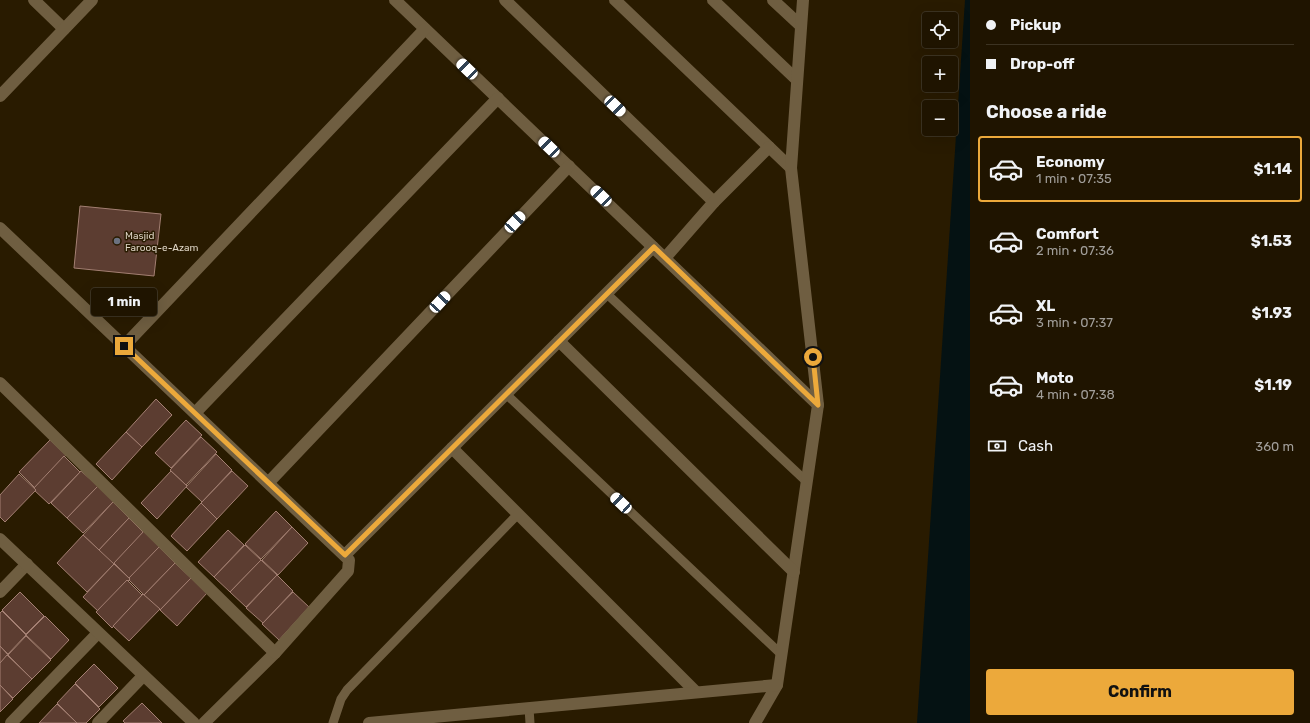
<!DOCTYPE html>
<html lang="en">
<head>
<meta charset="utf-8">
<style>
  :root { --surface:#1f1400; --page:#2c210f; --text:#f1f3f6; --muted:#a19e99; --line:#3c3322; --accent:#eca93b }
  body { margin:0; font-family:Rubik,sans-serif; background:var(--page); color:var(--text); height:100vh; display:flex; flex-direction:column; font-size:15px; white-space:nowrap }
  * { box-sizing:border-box; margin:0 }
  p { font-size:13px; color:var(--muted) }
  .icon { flex:none; width:22px; height:22px; fill:none; stroke:currentColor; stroke-width:2; stroke-linecap:round; stroke-linejoin:round }
  .map { position:relative; flex:1; overflow:hidden }
  .side { display:flex; flex-direction:column; background:var(--surface); width:340px }
  .side>* { flex:none }
  .banner { display:grid; align-content:center; height:88px; padding:0 16px; background:var(--surface) }
  .buttons { position:absolute; left:922px; top:12px; display:grid; gap:8px }
  .buttons a { display:grid; place-items:center; width:36px; height:36px; border-radius:4px; background:var(--surface); box-shadow:0 4px 16px #0002,0 0 0 1px var(--line); font-size:20px }
  .end { position:absolute; width:18px; height:18px; margin:-9px; border:5px solid #eca93b; background:#111; box-shadow:0 0 0 2px #111 }
  .from { border-radius:50% }
  .bubble { position:absolute; height:28px; border-radius:4px; background:var(--surface); box-shadow:0 4px 16px #0002,0 0 0 1px var(--line); font-size:13px; font-weight:700; line-height:28px; text-align:center }
  .car { position:absolute; width:12px; height:24px; margin:-12px -6px; border-radius:5px; box-shadow:0 0 3px 1px #0007; background:linear-gradient(#fff 24%,#345 0 40%,#fff 0 76%,#345 0 86%,#fff 0) }
  .banner b { display:flex; align-items:center; gap:14px; height:38px; font-size:15px }
  .banner b+b { border-top:1px solid var(--line) }
  .banner i { width:10px; height:10px; background:var(--text) }
  ul { padding:0; list-style:none }
  li { display:flex; align-items:center; gap:12px; height:66px; margin:0 8px 6px; padding:0 8px; border:2px solid transparent; border-radius:4px }
  li div { flex:1 }
  li b { display:block; font-size:15px }
  li em { font-style:normal; font-weight:700 }
  li.current { border-color:var(--accent) }
  li>.icon { width:36px; height:36px; stroke-width:1.5 }
  h2 { padding:0 16px; font-size:18px; line-height:48px }
  .pay { display:flex; align-items:center; gap:10px; height:44px; padding:0 16px; font-size:15px }
  .pay p { margin-inline-start:auto }
  .button { display:flex; gap:8px; margin-top:auto; padding:8px 16px }
  .button a { flex:1; height:46px; border-radius:4px; background:var(--accent); color:#111; font-size:16px; font-weight:700; line-height:46px; text-align:center }
  main { display:flex; flex:1; min-height:0 }
  .map>svg:first-child { display:block }
  .water { fill:#051213 }
  .building { fill:#5c3d31; stroke:#a37f72 }
  .lines { fill:none; stroke-linecap:round; stroke-linejoin:round }
  .service { stroke:#6f5e41; stroke-width:9 }
  .minor { stroke:#6f5e41; stroke-width:12 }
  .tertiary { stroke:#6f5e41; stroke-width:12 }
  .route { stroke:#eca93b; stroke-width:5 }
  .worship-dot { fill:#6b7280; stroke:#291b00; stroke-width:1.5 }
  .labels { text-anchor:middle; stroke-width:3; stroke-linejoin:round; paint-order:stroke }
  .poi-label { font-size:10px; fill:#ddd4c4; stroke:#291b00; text-anchor:start }
</style>
</head>
<body>
<main>
<div class="map">
<svg width="970" height="723" viewBox="0 0 970 723">
  <rect width="100%" height="100%" fill="#291b00"/>
  <!-- water -->
  <polygon class="water" points="965,0 970,0 970,723 917,723"/>
  <!-- building -->
  <g class="building">
    <polygon points="80,206 161,214 154,276 74,268"/>
    <polygon points="156,399 172,415 142,447 126,432"/>
    <polygon points="186,420 202,435 171,468 155,453"/>
    <polygon points="126,432 142,447 112,480 96,464"/>
    <polygon points="201,437 217,452 186,485 170,470"/>
    <polygon points="50,440 66,455 35,488 19,472"/>
    <polygon points="216,454 232,470 202,502 186,487"/>
    <polygon points="64,456 80,472 49,504 33,489"/>
    <polygon points="81,471 98,486 67,518 51,503"/>
    <polygon points="171,471 187,486 157,519 141,503"/>
    <polygon points="232,471 248,486 217,519 201,503"/>
    <polygon points="19,474 36,490 5,522 0,517 0,495"/>
    <polygon points="98,486 114,501 83,533 67,518"/>
    <polygon points="113,502 129,518 99,550 83,535"/>
    <polygon points="201,503 217,519 187,551 171,536"/>
    <polygon points="276,511 292,527 261,559 245,544"/>
    <polygon points="129,518 145,534 114,566 98,551"/>
    <polygon points="292,527 308,543 278,575 262,560"/>
    <polygon points="228,530 244,545 214,577 198,562"/>
    <polygon points="144,531 160,546 130,579 114,563"/>
    <polygon points="83,535 114,564 87,592 57,563"/>
    <polygon points="245,545 261,560 230,592 214,577"/>
    <polygon points="159,547 175,563 144,595 128,579"/>
    <polygon points="261,560 277,575 246,607 230,592"/>
    <polygon points="175,563 191,578 160,610 144,595"/>
    <polygon points="114,564 130,579 99,612 83,597"/>
    <polygon points="277,575 293,591 263,623 246,608"/>
    <polygon points="191,578 207,593 177,626 160,610"/>
    <polygon points="127,580 142,595 112,628 96,612"/>
    <polygon points="20,592 44,616 26,634 2,610"/>
    <polygon points="293,592 309,607 279,640 262,624"/>
    <polygon points="143,594 160,609 129,641 113,626"/>
    <polygon points="2,611 26,635 8,654 0,646 0,613"/>
    <polygon points="45,616 69,640 51,659 26,635"/>
    <polygon points="26,636 51,660 32,679 8,655"/>
    <polygon points="0,646 8,655 0,663"/>
    <polygon points="7,655 32,679 13,698 0,685 0,663"/>
    <polygon points="94,664 118,688 99,707 75,683"/>
    <polygon points="75,684 100,709 86,723 77,723 57,703"/>
    <polygon points="0,685 13,699 0,712"/>
    <polygon points="142,703 162,723 125,723 123,721"/>
    <polygon points="57,704 77,723 39,723"/>
  </g>
  <g class="lines">
    <!-- service -->
    <g class="service">
      <polyline points="607,294 807,482"/>
      <polyline points="506,394 782,655"/>
      <polyline points="529,708 530,723"/>
      <polyline points="333,723 341,699 347,690 518,514"/>
    </g>
    <!-- minor -->
    <g class="minor">
      <polyline points="34,0 64,29"/>
      <polyline points="395,0 818,405 777,685 755,723"/>
      <polyline points="505,0 714,202"/>
      <polyline points="615,0 791,168"/>
      <polyline points="713,0 797,80"/>
      <polyline points="773,0 801,26"/>
      <polyline points="803,0 791,168 818,405"/>
      <polyline points="0,96 92,0"/>
      <polyline points="0,228 349,560 348,571 275,653 204,723"/>
      <polyline points="665,258 714,202 769,147"/>
      <polyline points="559,341 794,572"/>
      <polyline points="124,346 425,29"/>
      <polyline points="0,383 275,653"/>
      <polyline points="195,413 498,98"/>
      <polyline points="452,448 696,692"/>
      <polyline points="269,482 569,166"/>
      <polyline points="345,555 653,247"/>
      <polyline points="0,592 27,564"/>
      <polyline points="11,723 98,633"/>
      <polyline points="98,723 143,676"/>
      <polyline points="369,723 777,685"/>
    </g>
    <!-- tertiary -->
    <polyline class="tertiary" points="0,539 194,723"/>
  </g>
  <g class="lines">
    <!-- route -->
    <polyline class="route" points="124,346 345,555 654,247 818,405 813,357"/>
  </g>
  <!-- markers -->
  <circle class="worship-dot" cx="117" cy="241" r="4"/>
  <g class="labels">
    <!-- poi labels -->
    <g class="poi-label">
      <text x="125" y="239">Masjid<tspan x="125" dy="12">Farooq-e-Azam</tspan></text>
    </g>
  </g>
</svg>
<div class="buttons">
<a><svg class="icon" aria-label="locate" viewBox="0 0 24 24"><circle cx="12" cy="12" r="6"/><path d="M12 2v4M12 18v4M2 12h4M18 12h4"/></svg></a>
<a>+</a>
<a>−</a>
</div>
<i class="end from" style="left:813px;top:357px"></i>
<i class="end" style="left:124px;top:346px"></i>
<div class="bubble" style="left:91px;top:288px;width:66px">1 min</div>
<i class="car" style="left:467px;top:69px;rotate:314deg"></i>
<i class="car" style="left:615px;top:106px;rotate:134deg"></i>
<i class="car" style="left:549px;top:147px;rotate:314deg"></i>
<i class="car" style="left:601px;top:196px;rotate:314deg"></i>
<i class="car" style="left:515px;top:222px;rotate:43deg"></i>
<i class="car" style="left:440px;top:302px;rotate:43deg"></i>
<i class="car" style="left:621px;top:503px;rotate:313deg"></i>
</div>
<section class="side">
<div class="banner">
<b><i class="from"></i>Pickup</b>
<b><i></i>Drop-off</b>
</div>
<h2>Choose a ride</h2>
<ul>
<li class="current"><svg class="icon" aria-label="car" viewBox="0 0 24 24"><path d="M5 17H2v-5l4-1 3-4h7l3 4 3 1v5h-3M9 17h6M6 11h13"/><circle cx="7" cy="17" r="2"/><circle cx="17" cy="17" r="2"/></svg><div><b>Economy</b><p>1 min · 07:35</p></div><em>$1.14</em></li>
<li><svg class="icon" aria-label="car" viewBox="0 0 24 24"><path d="M5 17H2v-5l4-1 3-4h7l3 4 3 1v5h-3M9 17h6M6 11h13"/><circle cx="7" cy="17" r="2"/><circle cx="17" cy="17" r="2"/></svg><div><b>Comfort</b><p>2 min · 07:36</p></div><em>$1.53</em></li>
<li><svg class="icon" aria-label="car" viewBox="0 0 24 24"><path d="M5 17H2v-5l4-1 3-4h7l3 4 3 1v5h-3M9 17h6M6 11h13"/><circle cx="7" cy="17" r="2"/><circle cx="17" cy="17" r="2"/></svg><div><b>XL</b><p>3 min · 07:37</p></div><em>$1.93</em></li>
<li><svg class="icon" aria-label="car" viewBox="0 0 24 24"><path d="M5 17H2v-5l4-1 3-4h7l3 4 3 1v5h-3M9 17h6M6 11h13"/><circle cx="7" cy="17" r="2"/><circle cx="17" cy="17" r="2"/></svg><div><b>Moto</b><p>4 min · 07:38</p></div><em>$1.19</em></li>
</ul>
<div class="pay"><svg class="icon" aria-label="cash" viewBox="0 0 24 24"><path d="M3 7h18v10H3z"/><circle cx="12" cy="12" r="2"/></svg>Cash<p>360 m</p></div>
<div class="button"><a>Confirm</a></div>
</section>
</main>
</body>
</html>
